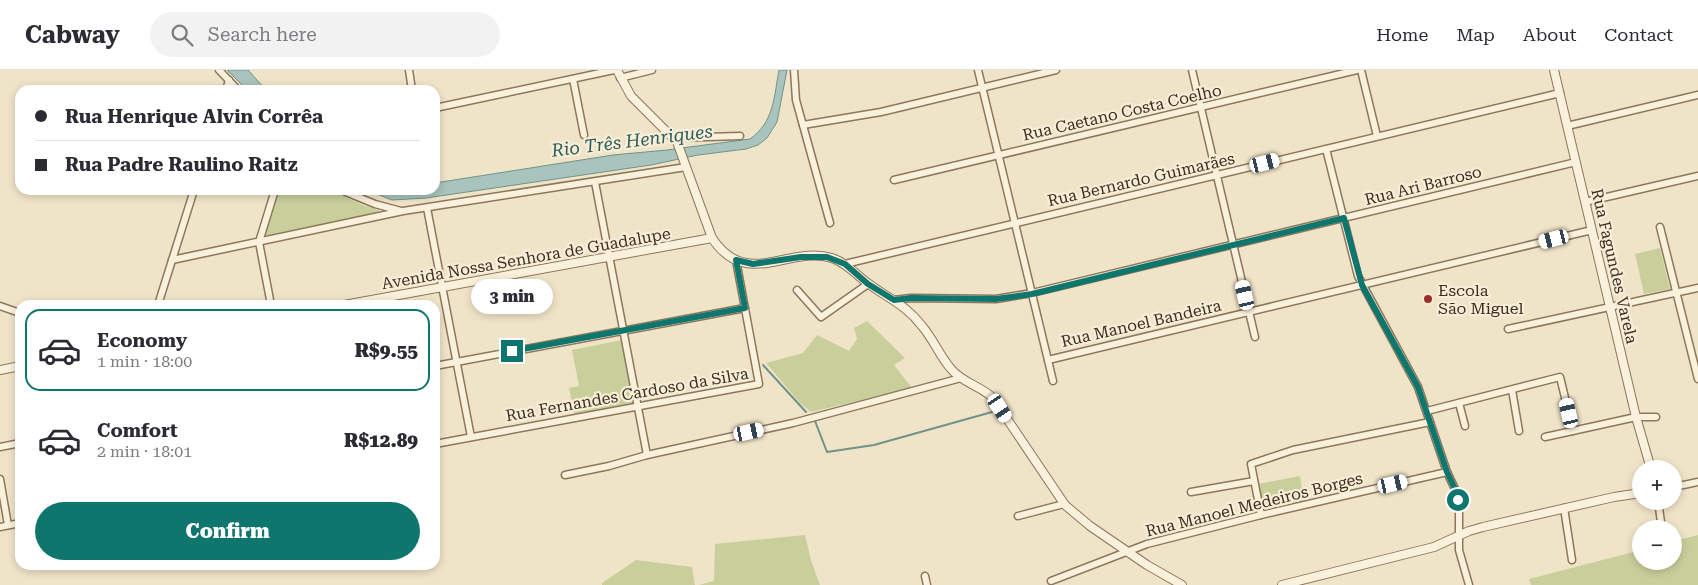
<!DOCTYPE html>
<html lang="en">
<head>
<meta charset="utf-8">
<style>
  :root { --surface:#fff; --page:#f2f2f3; --text:#2b2b33; --muted:#7c7c81; --line:#e1e1e2; --accent:#0f766e }
  body { margin:0; font-family:"Roboto Serif",serif; background:var(--page); color:var(--text); height:100vh; display:flex; flex-direction:column; font-size:19px; white-space:nowrap }
  * { box-sizing:border-box; margin:0 }
  p { font-size:16px; color:var(--muted) }
  .icon { flex:none; width:28px; height:28px; fill:none; stroke:currentColor; stroke-width:2; stroke-linecap:round; stroke-linejoin:round }
  .map { position:relative; flex:1; overflow:hidden }
  .drawer { position:absolute; left:15px; top:230px; width:425px; height:270px; display:flex; flex-direction:column; background:var(--surface); border-radius:15px; box-shadow:0 2px 8px #0003 }
  .drawer>* { flex:none }
  .banner { position:absolute; left:15px; top:15px; width:425px; height:110px; border-radius:15px; box-shadow:0 2px 8px #0003; display:grid; align-content:center; height:110px; padding:0 20px; background:var(--surface) }
  .tools { position:absolute; left:1632px; top:390px; display:grid; gap:10px }
  .tools a { display:grid; place-items:center; width:50px; height:50px; border-radius:50%; background:var(--surface); box-shadow:0 2px 8px #0003; font-size:25px }
  .end { position:absolute; width:22px; height:22px; margin:-11px; border:6px solid #0f766e; background:#fff; box-shadow:0 0 0 2px #fff }
  .from { border-radius:50% }
  .bubble { position:absolute; height:35px; border-radius:18px; background:var(--surface); box-shadow:0 2px 8px #0003; font-size:16px; font-weight:800; line-height:35px; text-align:center }
  .car { position:absolute; width:15px; height:30px; margin:-15px -8px; border-radius:6px; box-shadow:0 0 4px 1px #0007; background:linear-gradient(#fff 24%,#345 0 40%,#fff 0 76%,#345 0 86%,#fff 0) }
  .banner b { display:flex; align-items:center; gap:18px; height:48px; font-size:19px }
  .banner b+b { border-top:1px solid var(--line) }
  .banner i { width:12px; height:12px; background:var(--text) }
  ul { padding:9px 0 0; list-style:none }
  li { display:flex; align-items:center; gap:15px; height:82px; margin:0 10px 8px; padding:0 10px; border:2px solid transparent; border-radius:15px }
  li div { flex:1 }
  li b { display:block; font-size:19px }
  li em { font-style:normal; font-weight:800 }
  li.on { border-color:var(--accent) }
  li>.icon { width:45px; height:45px; stroke-width:1.5 }
  .cta { display:flex; gap:10px; margin-top:auto; padding:10px 20px }
  .cta a { flex:1; height:58px; border-radius:30px; background:var(--accent); color:#fff; font-size:20px; font-weight:800; line-height:58px; text-align:center }
  header { display:flex; align-items:center; gap:30px; box-sizing:border-box; height:70px; padding:0 25px; background:var(--surface); border-bottom:1px solid var(--line) }
  header strong { font-size:24px }
  nav { display:flex; gap:28px; margin-inline-start:auto; font-size:18px }
  .search { width:350px; height:45px; background:var(--page); display:flex; align-items:center; gap:12px; box-sizing:border-box; padding:0 18px; border-radius:28px; color:var(--muted); font-size:19px }
  .map>svg:first-child { display:block }
  .green { fill:#c9cf9b }
  .water { fill:#a9c4bc; stroke:#6f938a }
  .lines { fill:none; stroke-linecap:round; stroke-linejoin:round }
  .stream { stroke:#6f938a; stroke-width:2 }
  .minor-casing { stroke:#8d765c; stroke-width:9 }
  .tertiary-casing { stroke:#8d765c; stroke-width:10 }
  .minor { stroke:#faf1dc; stroke-width:6 }
  .tertiary { stroke:#faf1dc; stroke-width:8 }
  .route { stroke:#0f766e; stroke-width:6 }
  .poi-dot { fill:#9e2a2b; stroke:#f7eed8; stroke-width:2 }
  .labels { text-anchor:middle; stroke-width:4.5; stroke-linejoin:round; paint-order:stroke }
  .street-label { font-size:16px; fill:#3d2e20; stroke:#f7eed8 }
  .poi-label { font-size:16px; fill:#3d2e20; stroke:#f7eed8; text-anchor:start }
  .water-label { font-size:18px; font-style:italic; fill:#2f5d5a; stroke:#f7eed8 }
</style>
</head>
<body>
<header>
<strong>Cabway</strong>
<div class="search"><svg class="icon" aria-label="search" viewBox="0 0 24 24"><circle cx="10" cy="10" r="6"/><path d="M15 15l6 6"/></svg>Search here</div>
<nav><a>Home</a><a>Map</a><a>About</a><a>Contact</a></nav>
</header>
<div class="map">
<svg width="1698" height="515" viewBox="0 0 1698 515">
  <rect width="100%" height="100%" fill="#f0e4c8"/>
  <!-- green -->
  <g class="green">
    <polygon points="279,120 330,120 365,136 379,140 379,143 264,166"/>
    <polygon points="1660,178 1670,219 1644,224 1635,184"/>
    <polygon points="867,251 905,288 894,295 912,318 811,342 800,333 766,293 803,283 817,265 849,281 857,269 854,258"/>
    <polygon points="622,270 634,334 575,346 569,318 579,316 572,280"/>
    <polygon points="1300,406 1304,430 1262,439 1258,414"/>
    <polygon points="805,465 811,490 820,515 699,515 714,511 715,474"/>
    <polygon points="1698,465 1698,515 1531,515 1529,509 1641,480 1641,491 1674,491 1674,471"/>
    <polygon points="636,490 692,497 695,515 602,515 602,513"/>
  </g>
  <!-- water -->
  <g class="water">
    <polygon points="227,0 248,0 266,20 247,20"/>
    <path d="M 779,0 L 787,0 L 777,52 L 767,68 L 758,75 L 746,79 L 698,85 L 651,95 L 426,128 L 392,130 L 367,120 L 435,120 L 435,113 L 613,85 L 667,80 L 750,69 C 774,52 774,27 779,0 Z"/>
  </g>
  <g class="lines">
    <!-- stream -->
    <g class="stream">
      <polyline points="763,295 806,342"/>
      <polyline points="815,351 827,382 874,375 992,342"/>
    </g>
    <!-- minor casing -->
    <g class="minor-casing">
      <g id="minor">
        <polyline points="219,0 238,20"/>
        <polyline points="409,0 412,20"/>
        <polyline points="794,0 796,30 830,153"/>
        <polyline points="978,0 1053,311"/>
        <polyline points="1192,0 1255,267"/>
        <polyline points="1361,0 1377,66"/>
        <polyline points="620,8 652,0"/>
        <polyline points="573,9 584,65"/>
        <polyline points="226,20 229,10"/>
        <polyline points="435,38 614,0"/>
        <polyline points="803,55 881,42 1056,0"/>
        <polyline points="1567,56 1698,25"/>
        <polyline points="674,68 740,66"/>
        <polyline points="1326,79 1358,206 1418,317 1447,402 1455,419 1459,440 1459,480 1469,515"/>
        <polyline points="894,110 1357,0"/>
        <polyline points="595,112 647,385"/>
        <polyline points="341,120 375,134 401,141"/>
        <polyline points="1585,132 1698,106"/>
        <polyline points="427,138 471,367"/>
        <polyline points="1660,157 1698,309"/>
        <polyline points="172,190 403,141 686,97"/>
        <polyline points="845,194 1560,23"/>
        <polyline points="797,220 821,247 868,214"/>
        <polyline points="894,230 911,228 996,229 1032,223 1576,92"/>
        <polyline points="158,235 194,120"/>
        <polyline points="271,235 259,172 275,120"/>
        <polyline points="0,236 20,243"/>
        <polyline points="1508,259 1698,218"/>
        <polyline points="1048,290 1592,160"/>
        <polyline points="435,296 745,238"/>
        <polyline points="1512,320 1519,361"/>
        <polyline points="1459,333 1465,356"/>
        <polyline points="1427,341 1560,307 1573,361"/>
        <polyline points="1545,367 1636,347 1656,347"/>
        <polyline points="435,374 759,314 736,190"/>
        <polyline points="0,377 20,373"/>
        <polyline points="565,405 609,396 647,385 793,353 961,308"/>
        <polyline points="0,409 8,455"/>
        <polyline points="1674,417 1698,412"/>
        <polyline points="1191,422 1254,411"/>
        <polyline points="1658,431 1662,459"/>
        <polyline points="1564,438 1572,490"/>
        <polyline points="1261,445 1251,394 1293,380 1430,352"/>
        <polyline points="1018,446 1064,434"/>
        <polyline points="0,457 20,453"/>
        <polyline points="925,506 927,515"/>
        <polyline points="1051,511 1147,474 1261,445 1447,402"/>
      </g>
    </g>
    <!-- tertiary casing -->
    <g class="tertiary-casing">
      <g id="tertiary">
        <path d="M 617,0 L 631,26 L 677,72 L 712,168 C 746,220 789,175 832,188 C 847,193 856,205 869,214 C 889,229 906,235 922,256 C 934,270 940,287 952,300 C 963,313 981,316 993,328 L 1065,435 L 1090,456 L 1147,495 L 1182,515"/>
        <polyline points="1554,0 1636,347 1651,399"/>
        <polyline points="344,235 712,168"/>
        <polyline points="0,300 20,296"/>
        <polyline points="1282,515 1434,477 1469,461 1483,457 1614,427 1641,423"/>
      </g>
    </g>
    <!-- minor -->
    <use href="#minor" class="minor"/>
    <!-- tertiary -->
    <use href="#tertiary" class="tertiary"/>
  </g>
  <g class="lines">
    <!-- route -->
    <polyline class="route" points="512,281 745,238 736,190 753,194 801,187 827,187 845,194 868,214 894,230 911,228 996,229 1032,224 1344,148 1362,215 1418,317 1447,402 1455,419 1458,430"/>
  </g>
  <!-- markers -->
  <circle class="poi-dot" cx="1428" cy="229" r="5"/>
  <g class="labels">
    <!-- street labels -->
    <g class="street-label">
      <text transform="translate(1122 42) rotate(-13)" y="6">Rua Caetano Costa Coelho</text>
      <text transform="translate(1141 109) rotate(-13)" y="6">Rua Bernardo Guimarães</text>
      <text transform="translate(1423 115) rotate(-14)" y="6">Rua Ari Barroso</text>
      <text transform="translate(526 188) rotate(-10)" y="6">Avenida Nossa Senhora de Guadalupe</text>
      <text transform="translate(1615 196) rotate(77)" y="6">Rua Fagundes Varela</text>
      <text transform="translate(1141 253) rotate(-13)" y="6">Rua Manoel Bandeira</text>
      <text transform="translate(627 324) rotate(-10)" y="6">Rua Fernandes Cardoso da Silva</text>
      <text transform="translate(1254 434) rotate(-14)" y="6">Rua Manoel Medeiros Borges</text>
    </g>
    <!-- poi labels -->
    <g class="poi-label">
      <text x="1438" y="226">Escola<tspan x="1438" dy="18">São Miguel</tspan></text>
    </g>
    <!-- water labels -->
    <g class="water-label">
      <text transform="translate(632 71) rotate(-7)" y="6">Rio Três Henriques</text>
    </g>
  </g>
</svg>
<div class="tools">
<a>+</a>
<a>−</a>
</div>
<i class="end from" style="left:1458px;top:430px"></i>
<i class="end" style="left:512px;top:281px"></i>
<div class="bubble" style="left:471px;top:209px;width:82px">3 min</div>
<i class="car" style="left:1265px;top:93px;rotate:76deg"></i>
<i class="car" style="left:1554px;top:169px;rotate:256deg"></i>
<i class="car" style="left:1245px;top:225px;rotate:347deg"></i>
<i class="car" style="left:1000px;top:338px;rotate:147deg"></i>
<i class="car" style="left:1569px;top:343px;rotate:347deg"></i>
<i class="car" style="left:749px;top:362px;rotate:78deg"></i>
<i class="car" style="left:1393px;top:414px;rotate:77deg"></i>
<div class="banner">
<b><i class="from"></i>Rua Henrique Alvin Corrêa</b>
<b><i></i>Rua Padre Raulino Raitz</b>
</div>
<section class="drawer">
<ul>
<li class="on"><svg class="icon" aria-label="car" viewBox="0 0 24 24"><path d="M5 17H2v-5l4-1 3-4h7l3 4 3 1v5h-3M9 17h6M6 11h13"/><circle cx="7" cy="17" r="2"/><circle cx="17" cy="17" r="2"/></svg><div><b>Economy</b><p>1 min · 18:00</p></div><em>R$9.55</em></li>
<li><svg class="icon" aria-label="car" viewBox="0 0 24 24"><path d="M5 17H2v-5l4-1 3-4h7l3 4 3 1v5h-3M9 17h6M6 11h13"/><circle cx="7" cy="17" r="2"/><circle cx="17" cy="17" r="2"/></svg><div><b>Comfort</b><p>2 min · 18:01</p></div><em>R$12.89</em></li>
</ul>
<div class="cta"><a>Confirm</a></div>
</section>
</div>
</body>
</html>
